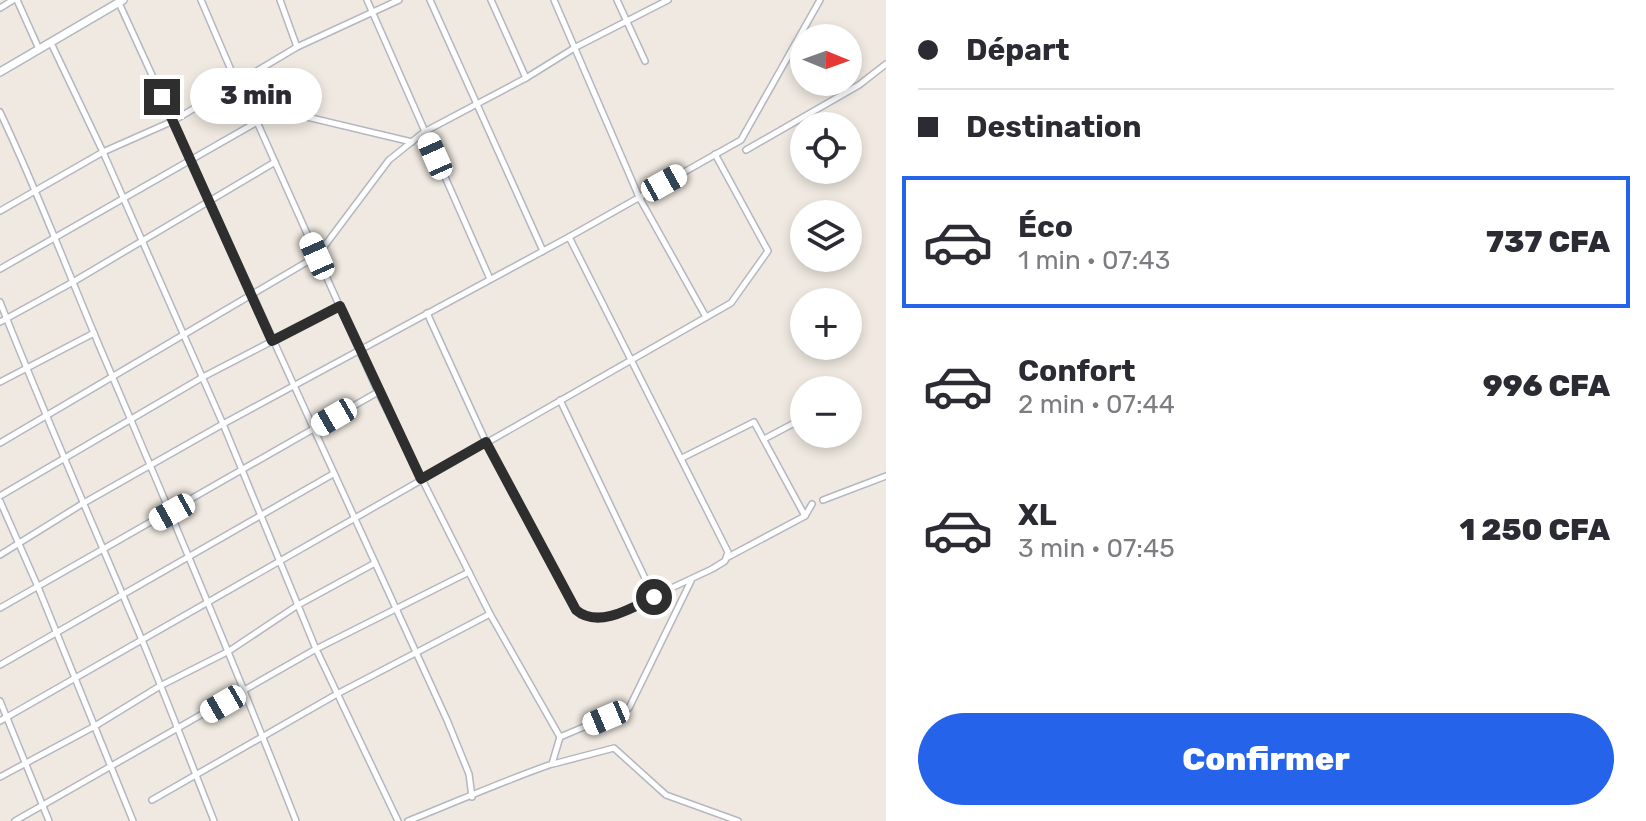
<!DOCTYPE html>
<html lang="fr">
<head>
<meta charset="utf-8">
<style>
  :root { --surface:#fff; --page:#f2f2f3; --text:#2b2b33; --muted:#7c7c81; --line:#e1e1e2; --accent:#2563eb }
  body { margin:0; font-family:Rubik,sans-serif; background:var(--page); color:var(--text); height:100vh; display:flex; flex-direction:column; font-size:30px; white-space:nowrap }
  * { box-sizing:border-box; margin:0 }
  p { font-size:26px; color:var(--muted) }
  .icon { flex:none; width:44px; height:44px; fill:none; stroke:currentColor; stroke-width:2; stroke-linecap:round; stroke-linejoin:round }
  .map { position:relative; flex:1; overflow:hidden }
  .details { display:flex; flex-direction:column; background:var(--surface); width:760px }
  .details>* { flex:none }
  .banner { display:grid; align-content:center; height:176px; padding:0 32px; background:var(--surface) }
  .needle { width:52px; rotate:91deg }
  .tools { position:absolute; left:790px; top:24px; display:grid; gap:16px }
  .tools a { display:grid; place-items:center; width:72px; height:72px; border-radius:50%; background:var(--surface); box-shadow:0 4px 12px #0003; font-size:40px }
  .end { position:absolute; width:36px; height:36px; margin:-18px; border:10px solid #2e2e2e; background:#fff; box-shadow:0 0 0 4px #fff }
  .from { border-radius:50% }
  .bubble { position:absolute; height:56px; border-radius:28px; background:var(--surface); box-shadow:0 4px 12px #0003; font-size:26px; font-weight:800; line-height:56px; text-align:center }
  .car { position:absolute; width:24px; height:48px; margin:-24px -12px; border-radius:10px; box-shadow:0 0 6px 2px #0007; background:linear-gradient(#fff 24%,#345 0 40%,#fff 0 76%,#345 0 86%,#fff 0) }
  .banner b { display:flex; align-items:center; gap:28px; height:76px; font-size:30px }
  .banner b+b { border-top:2px solid var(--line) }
  .banner i { width:20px; height:20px; background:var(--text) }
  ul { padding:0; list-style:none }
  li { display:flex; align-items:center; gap:24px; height:132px; margin:0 16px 12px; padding:0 16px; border:4px solid transparent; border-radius:0px }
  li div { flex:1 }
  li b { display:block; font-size:30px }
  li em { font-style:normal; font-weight:800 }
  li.on { border-color:var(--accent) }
  li>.icon { width:72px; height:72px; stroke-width:1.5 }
  .action { display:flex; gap:16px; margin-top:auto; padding:16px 32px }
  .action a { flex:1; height:92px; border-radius:48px; background:var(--accent); color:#fff; font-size:32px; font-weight:800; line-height:92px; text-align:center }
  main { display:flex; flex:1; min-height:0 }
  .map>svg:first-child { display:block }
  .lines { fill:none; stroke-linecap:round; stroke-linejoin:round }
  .street-casing { stroke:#b4b7c1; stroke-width:8 }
  .secondary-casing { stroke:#b4b7c1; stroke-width:10 }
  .street { stroke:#fff; stroke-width:5 }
  .secondary { stroke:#fff; stroke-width:7 }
  .route { stroke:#2e2e2e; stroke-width:10 }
</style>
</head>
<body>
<main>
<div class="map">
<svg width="886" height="821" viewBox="0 0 886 821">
  <rect width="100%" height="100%" fill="#efe9e1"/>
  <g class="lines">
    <!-- street casing -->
    <g class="street-casing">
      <g id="street">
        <polyline points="17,0 39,49"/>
        <polyline points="201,0 237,84 257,122 378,392"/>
        <polyline points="280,0 297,47"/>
        <polyline points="367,0 490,279"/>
        <polyline points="430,0 543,251"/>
        <polyline points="491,0 526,78"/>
        <polyline points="554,0 639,197 706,317"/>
        <polyline points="617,0 645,61"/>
        <polyline points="119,3 447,720 469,774 472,797"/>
        <polyline points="0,8 13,0"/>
        <polyline points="51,43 103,152 223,424 316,649 398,821"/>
        <polyline points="248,103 412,142"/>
        <path d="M 0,112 C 38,192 69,275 104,357 C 170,511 235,665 296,821"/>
        <polyline points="746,150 859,85 886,64"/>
        <polyline points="0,211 103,152 173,121 297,47 399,0"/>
        <polyline points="0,269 257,122"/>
        <path d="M 0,302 C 45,416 94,527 142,640 C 167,700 190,760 214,821"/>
        <path d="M 427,313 L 486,442 L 576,610 C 588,621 601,618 616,614 L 712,569 L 725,561 L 728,552 L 569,237"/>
        <polyline points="0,322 73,282 275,162"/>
        <polyline points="0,382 94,333"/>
        <polyline points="560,400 654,597"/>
        <polyline points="764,439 804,418"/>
        <polyline points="0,443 317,256 389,160 424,132 526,78 576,47 668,0"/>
        <polyline points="682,458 754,422 805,516"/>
        <polyline points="0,496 203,377 340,306"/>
        <polyline points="823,500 886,476"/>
        <polyline points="0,501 38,587 133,821"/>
        <polyline points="0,555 82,504 223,424 569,237 741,140 820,0"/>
        <polyline points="728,557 805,516 812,504"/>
        <polyline points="0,608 378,392 490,614 560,737"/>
        <polyline points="0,665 333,474"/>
        <polyline points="0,701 49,821"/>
        <polyline points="0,721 731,303 768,251 715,154"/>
        <polyline points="553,764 614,748 666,795 738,821"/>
        <polyline points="0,777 95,726 160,686 229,651 298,605 375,563"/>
        <polyline points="152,800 337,694 490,614"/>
        <polyline points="15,821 316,649 469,572"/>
        <path d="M 408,821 C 456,802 503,781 552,764 L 560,737 L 629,708 L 691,581"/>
      </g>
    </g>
    <!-- secondary casing -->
    <g class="secondary-casing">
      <polyline id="secondary" points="0,72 123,0"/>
    </g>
    <!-- street -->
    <use href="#street" class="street"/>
    <!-- secondary -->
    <use href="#secondary" class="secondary"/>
  </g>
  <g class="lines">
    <!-- route -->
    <path class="route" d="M 162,97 L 272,341 L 340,306 L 421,479 L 486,442 L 576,610 C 598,629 632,608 654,597"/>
  </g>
</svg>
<div class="tools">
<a><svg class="needle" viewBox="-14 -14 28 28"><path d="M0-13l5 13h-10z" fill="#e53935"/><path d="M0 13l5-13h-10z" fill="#7c7c81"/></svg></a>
<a><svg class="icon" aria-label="locate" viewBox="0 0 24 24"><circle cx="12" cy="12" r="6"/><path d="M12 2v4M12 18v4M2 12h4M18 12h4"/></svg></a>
<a><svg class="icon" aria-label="layers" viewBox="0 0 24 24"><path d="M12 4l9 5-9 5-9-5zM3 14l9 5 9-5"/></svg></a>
<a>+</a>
<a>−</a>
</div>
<i class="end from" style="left:654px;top:597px"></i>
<i class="end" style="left:162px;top:97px"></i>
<div class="bubble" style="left:190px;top:68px;width:132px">3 min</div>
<i class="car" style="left:435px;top:156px;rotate:336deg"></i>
<i class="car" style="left:664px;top:183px;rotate:61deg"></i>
<i class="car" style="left:317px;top:256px;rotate:336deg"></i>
<i class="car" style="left:334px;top:417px;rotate:240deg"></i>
<i class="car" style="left:172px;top:512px;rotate:241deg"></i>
<i class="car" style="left:223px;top:704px;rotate:240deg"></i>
<i class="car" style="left:606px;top:718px;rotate:247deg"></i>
</div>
<section class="details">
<div class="banner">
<b><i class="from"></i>Départ</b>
<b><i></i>Destination</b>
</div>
<ul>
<li class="on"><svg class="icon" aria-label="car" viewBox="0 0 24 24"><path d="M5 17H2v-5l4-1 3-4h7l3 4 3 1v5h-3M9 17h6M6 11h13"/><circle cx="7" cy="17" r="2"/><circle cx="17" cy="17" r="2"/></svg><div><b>Éco</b><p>1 min · 07:43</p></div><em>737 CFA</em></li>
<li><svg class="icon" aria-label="car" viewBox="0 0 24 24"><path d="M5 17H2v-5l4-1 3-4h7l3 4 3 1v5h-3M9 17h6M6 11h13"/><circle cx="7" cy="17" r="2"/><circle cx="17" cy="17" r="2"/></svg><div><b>Confort</b><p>2 min · 07:44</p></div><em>996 CFA</em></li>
<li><svg class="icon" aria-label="car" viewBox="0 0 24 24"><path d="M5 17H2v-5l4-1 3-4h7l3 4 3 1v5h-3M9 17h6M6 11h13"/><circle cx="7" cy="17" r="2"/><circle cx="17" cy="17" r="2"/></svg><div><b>XL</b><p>3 min · 07:45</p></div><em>1 250 CFA</em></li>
</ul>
<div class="action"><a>Confirmer</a></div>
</section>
</main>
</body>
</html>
